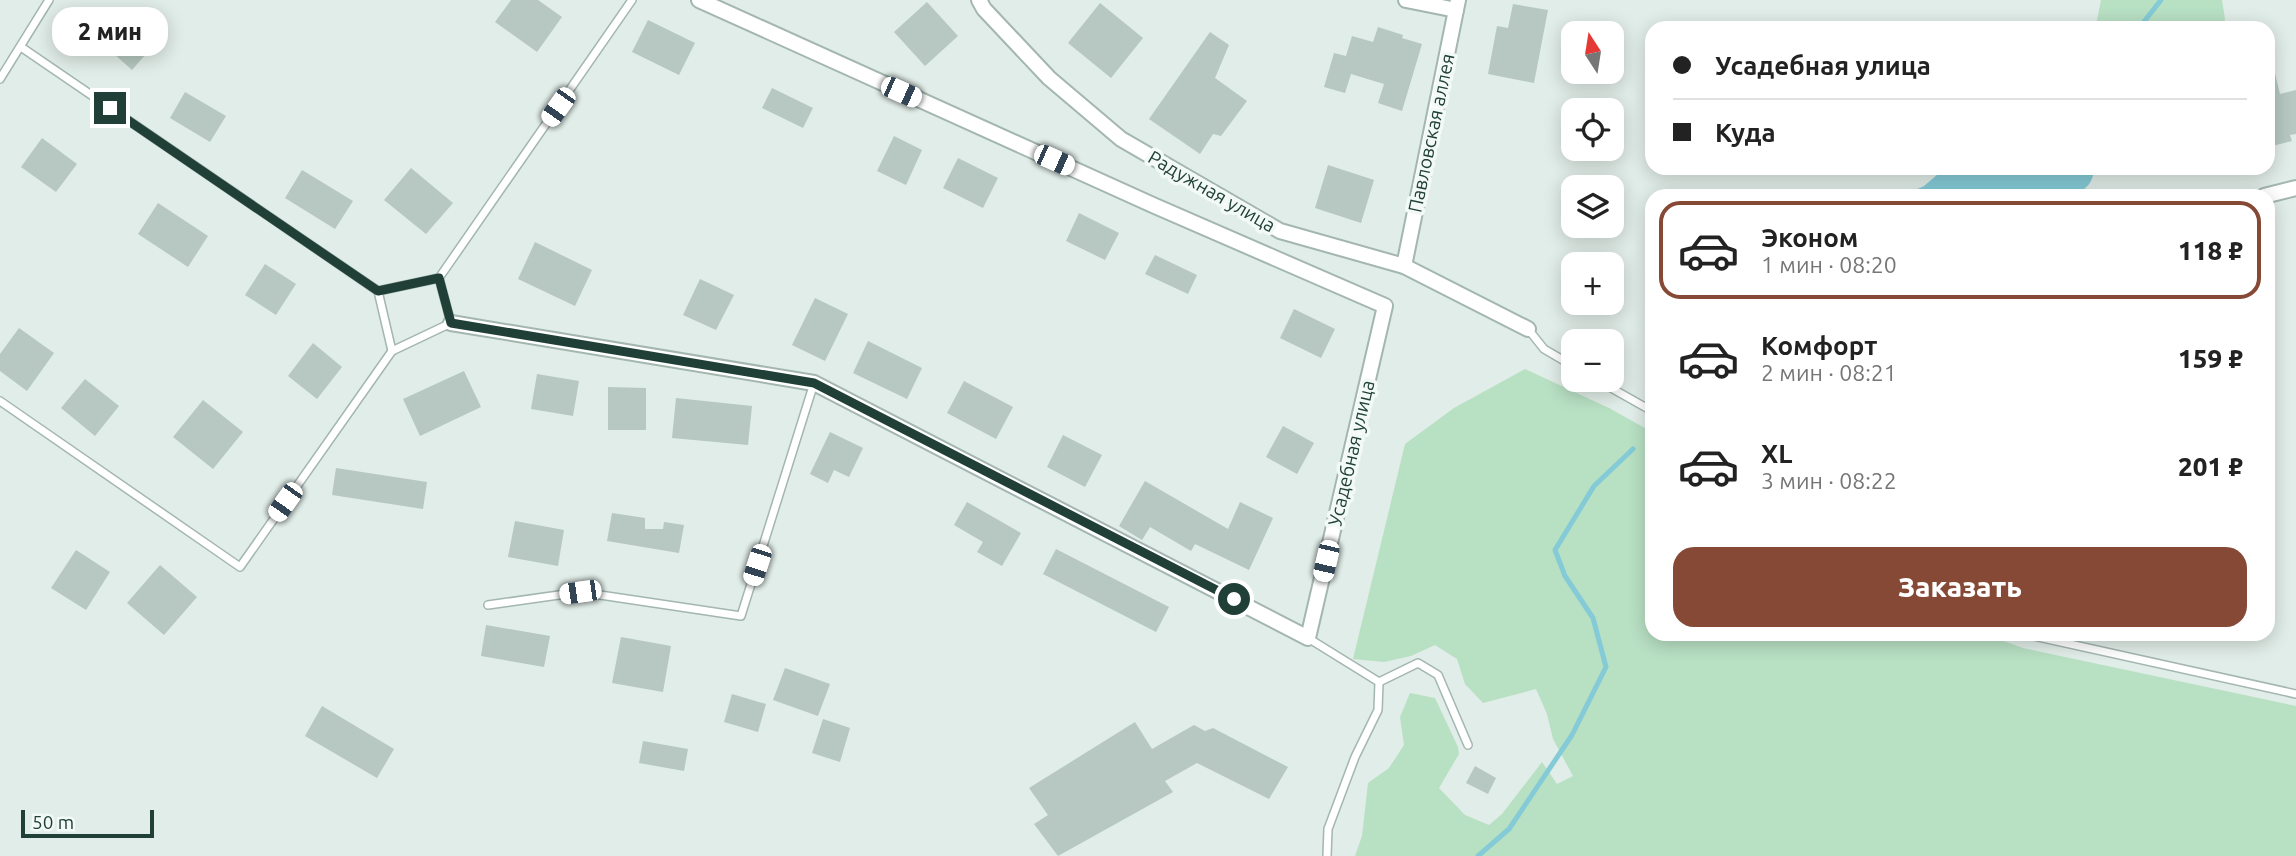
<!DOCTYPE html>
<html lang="ru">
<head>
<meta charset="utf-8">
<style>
  :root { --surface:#fff; --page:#f6f6f6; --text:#222; --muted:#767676; --line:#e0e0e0; --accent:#854936 }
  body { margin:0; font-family:Ubuntu,sans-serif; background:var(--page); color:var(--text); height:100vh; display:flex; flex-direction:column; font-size:26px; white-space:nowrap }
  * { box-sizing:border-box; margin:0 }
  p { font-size:23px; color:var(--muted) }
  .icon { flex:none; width:38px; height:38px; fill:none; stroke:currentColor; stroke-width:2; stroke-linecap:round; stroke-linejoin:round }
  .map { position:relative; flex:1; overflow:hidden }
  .details { position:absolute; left:1645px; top:189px; width:630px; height:452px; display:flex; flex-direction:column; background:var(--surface); border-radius:21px; box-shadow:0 4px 18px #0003 }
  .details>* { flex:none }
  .hud { position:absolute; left:1645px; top:21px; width:630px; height:154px; border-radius:21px; box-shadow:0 4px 18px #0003; display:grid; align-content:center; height:154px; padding:0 28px; background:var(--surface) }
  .needle { width:46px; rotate:348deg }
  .buttons { position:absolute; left:1561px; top:21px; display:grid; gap:14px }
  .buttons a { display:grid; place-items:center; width:63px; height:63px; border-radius:14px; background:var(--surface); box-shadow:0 4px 18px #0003; font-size:35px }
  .scale { position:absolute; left:21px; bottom:18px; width:133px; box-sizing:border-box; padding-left:7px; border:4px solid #204037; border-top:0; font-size:19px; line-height:24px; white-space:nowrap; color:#204037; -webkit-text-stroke:5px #f2f9f6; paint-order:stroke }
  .end { position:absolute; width:32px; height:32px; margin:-16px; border:9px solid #204037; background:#fff; box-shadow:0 0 0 4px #fff }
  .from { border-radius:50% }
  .bubble { position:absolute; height:49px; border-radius:21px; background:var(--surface); box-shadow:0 4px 18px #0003; font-size:23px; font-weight:800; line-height:49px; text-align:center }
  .car { position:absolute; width:21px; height:42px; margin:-21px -10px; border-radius:9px; box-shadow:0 0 5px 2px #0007; background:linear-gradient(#fff 24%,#345 0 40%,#fff 0 76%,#345 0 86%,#fff 0) }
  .hud b { display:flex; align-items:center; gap:24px; height:66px; font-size:26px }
  .hud b+b { border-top:2px solid var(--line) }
  .hud i { width:18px; height:18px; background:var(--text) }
  ul { padding:12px 0 0; list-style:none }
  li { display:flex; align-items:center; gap:21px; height:98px; margin:0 14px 10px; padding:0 14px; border:4px solid transparent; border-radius:21px }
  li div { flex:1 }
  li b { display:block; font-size:26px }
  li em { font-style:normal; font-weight:800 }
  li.on { border-color:var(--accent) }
  li>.icon { width:63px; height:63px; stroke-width:1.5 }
  .cta { display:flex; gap:14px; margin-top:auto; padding:14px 28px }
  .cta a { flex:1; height:80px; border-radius:21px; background:var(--accent); color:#fff; font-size:28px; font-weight:800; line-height:80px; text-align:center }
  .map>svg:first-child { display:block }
  .green { fill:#b8e0c3 }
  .water { fill:#84cbd7 }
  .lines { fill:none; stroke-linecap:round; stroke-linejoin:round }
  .stream { stroke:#84cbd7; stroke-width:5 }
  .building { fill:#b6c8c1 }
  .lane-casing { stroke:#a3b6af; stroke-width:10 }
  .street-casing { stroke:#a3b6af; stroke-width:18 }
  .lane { stroke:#fff; stroke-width:7 }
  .street { stroke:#fff; stroke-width:14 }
  .route { stroke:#204037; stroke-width:9 }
  .labels { text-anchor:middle; stroke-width:7; stroke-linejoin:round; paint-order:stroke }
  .street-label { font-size:19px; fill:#204037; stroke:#f2f9f6 }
</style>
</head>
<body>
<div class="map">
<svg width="2296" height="856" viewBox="0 0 2296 856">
  <rect width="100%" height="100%" fill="#e1ede8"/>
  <!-- green -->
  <g class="green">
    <polygon points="2101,0 2222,0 2225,19 2223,28 2094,28 2096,25"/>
    <polygon points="1525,369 1609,408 1652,432 1652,634 1984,634 2023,648 2296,706 2296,856 1355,856 1362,836 1368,783 1389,768 1404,745 1400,717 1410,693 1435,698 1458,747 1459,754 1439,788 1465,815 1489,825 1502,814 1542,762 1557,784 1573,776 1553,739 1547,714 1536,689 1483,703 1465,684 1457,659 1435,645 1411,656 1384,662 1353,659 1405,444 1454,408"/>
  </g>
  <!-- water -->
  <path class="water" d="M 1945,168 L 2094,168 C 2093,184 2086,189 2073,196 L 1902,196 L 1924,186 Z"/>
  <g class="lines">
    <!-- stream -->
    <g class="stream">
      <polyline points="2139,28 2161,0"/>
      <polyline points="1478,856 1509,829 1572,735 1606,667 1593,618 1565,576 1555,550 1594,486 1633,449"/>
    </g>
  </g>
  <!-- building -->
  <g class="building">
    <polygon points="511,0 538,0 562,17 537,52 495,22"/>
    <polygon points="927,2 958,36 925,66 894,32"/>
    <polygon points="1100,3 1143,38 1111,78 1068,43"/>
    <polygon points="1513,4 1548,10 1534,83 1488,74 1497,26 1508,28"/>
    <polygon points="106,7 152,47 132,70 86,29"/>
    <polygon points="648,20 695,43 679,75 632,52"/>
    <polygon points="1378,27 1403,35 1402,38 1422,44 1402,111 1378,103 1384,84 1351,74 1345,93 1324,87 1334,53 1346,56 1352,36 1373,42"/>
    <polygon points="1210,32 1229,45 1215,78 1247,101 1221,136 1213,134 1200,154 1149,119"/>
    <polygon points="2268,65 2273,65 2280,94 2296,90 2296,134 2290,135 2292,141 2268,147"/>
    <polygon points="772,88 813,108 803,128 762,108"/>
    <polygon points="185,92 226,116 210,142 170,118"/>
    <polygon points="894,136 922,150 906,185 877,171"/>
    <polygon points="42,138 77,164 56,192 21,167"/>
    <polygon points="958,158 998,178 983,208 943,188"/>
    <polygon points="1328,165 1374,180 1361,223 1315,208"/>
    <polygon points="411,168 453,203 426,234 384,200"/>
    <polygon points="302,170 353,201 335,229 285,198"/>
    <polygon points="158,203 208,236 188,267 138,234"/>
    <polygon points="1079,213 1119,233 1105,260 1066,241"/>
    <polygon points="535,242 592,270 575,306 518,279"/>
    <polygon points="1155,255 1197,275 1188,294 1145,274"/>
    <polygon points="265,264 296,284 276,315 245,295"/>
    <polygon points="700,279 734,295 716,330 683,315"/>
    <polygon points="815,298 848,314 825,361 792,345"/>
    <polygon points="1294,309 1335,329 1321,358 1280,338"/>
    <polygon points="19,328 54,353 27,391 0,371 0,354"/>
    <polygon points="868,341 922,368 907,399 853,373"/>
    <polygon points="313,343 342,367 317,399 288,376"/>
    <polygon points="464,371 481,407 420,436 403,399"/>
    <polygon points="537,374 579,381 573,416 531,409"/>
    <polygon points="85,379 119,406 95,436 61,408"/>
    <polygon points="964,381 1013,407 996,439 947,413"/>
    <polygon points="608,387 646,388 646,430 608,430"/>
    <polygon points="676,398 752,406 748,445 672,438"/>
    <polygon points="203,400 243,432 213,469 173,437"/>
    <polygon points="1283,426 1314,443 1297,474 1266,457"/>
    <polygon points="830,432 863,448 849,477 834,470 828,483 810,474"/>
    <polygon points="1063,435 1102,455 1085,487 1047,467"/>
    <polygon points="336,468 427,482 423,509 332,495"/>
    <polygon points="1145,481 1228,529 1240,502 1273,518 1249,570 1195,544 1191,551 1150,527 1142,540 1119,526"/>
    <polygon points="967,502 1021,533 1002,566 977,552 983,542 954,525"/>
    <polygon points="612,513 645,518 645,529 663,529 664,522 684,525 679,553 607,541"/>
    <polygon points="515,521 564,530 558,566 508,557"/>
    <polygon points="1056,549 1169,607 1156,632 1043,574"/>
    <polygon points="76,550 110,572 86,610 51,588"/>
    <polygon points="160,565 197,597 164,635 127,603"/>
    <polygon points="486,625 550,636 544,667 481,656"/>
    <polygon points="621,637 671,646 663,692 612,683"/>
    <polygon points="785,668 830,684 818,716 773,700"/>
    <polygon points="732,694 766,704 758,732 724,722"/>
    <polygon points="322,706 394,749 377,778 305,736"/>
    <polygon points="823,719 850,728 840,762 812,753"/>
    <polygon points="1135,722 1152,749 1194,725 1205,731 1213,728 1288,767 1269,799 1197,763 1165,781 1173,792 1058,856 1034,824 1048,815 1029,788"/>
    <polygon points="643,741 688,749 684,771 639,763"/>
    <polygon points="1475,766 1496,778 1488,794 1466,783"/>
  </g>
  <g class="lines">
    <!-- lane casing -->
    <g class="lane-casing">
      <g id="lane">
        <polyline points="21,47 378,291 392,351 451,323 439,278 378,291"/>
        <polyline points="0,79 49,0"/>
        <polyline points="439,278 632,0"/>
        <polyline points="1528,329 1544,349 1573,366"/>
        <polyline points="1597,380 1652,411"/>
        <polyline points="0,401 240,567 392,351"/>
        <polyline points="488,605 580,592 741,616 814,383"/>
        <polyline points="2025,634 2296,694"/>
        <polyline points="1308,638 1379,682 1378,710 1355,757 1328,829 1327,856"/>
        <polyline points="1379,682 1418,663 1438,675 1468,745"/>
      </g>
    </g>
    <!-- street casing -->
    <g class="street-casing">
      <g id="street">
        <polyline points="979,0 984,9 1049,78 1121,139 1280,231 1404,266 1528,329"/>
        <polyline points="1406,0 1456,10"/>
        <polyline points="2264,196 2296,188"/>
        <polyline points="1404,266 1458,0"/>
        <polyline points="451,323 814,383 1308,638 1385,306 1155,206 699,0"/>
      </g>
    </g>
    <!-- lane -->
    <use href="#lane" class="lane"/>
    <!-- street -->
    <use href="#street" class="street"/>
  </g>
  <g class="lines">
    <!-- route -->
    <polyline class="route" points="110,108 378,291 439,278 451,323 814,383 1234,599"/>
  </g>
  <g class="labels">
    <!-- street labels -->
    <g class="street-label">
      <text transform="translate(1431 133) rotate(-78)" y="7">Павловская аллея</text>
      <text transform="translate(1212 191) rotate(30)" y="7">Радужная улица</text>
      <text transform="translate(1351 453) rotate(-77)" y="7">Усадебная улица</text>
    </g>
  </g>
</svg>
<div class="buttons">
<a><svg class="needle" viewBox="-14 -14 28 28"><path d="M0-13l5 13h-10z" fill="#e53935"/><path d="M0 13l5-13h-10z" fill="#767676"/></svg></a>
<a><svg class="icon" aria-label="locate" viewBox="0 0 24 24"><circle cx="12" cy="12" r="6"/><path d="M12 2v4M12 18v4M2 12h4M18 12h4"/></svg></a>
<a><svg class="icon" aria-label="layers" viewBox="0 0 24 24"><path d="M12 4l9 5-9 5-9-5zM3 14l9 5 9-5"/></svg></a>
<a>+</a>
<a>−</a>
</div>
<div class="scale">50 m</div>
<i class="end from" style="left:1234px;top:599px"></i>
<i class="end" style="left:110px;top:108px"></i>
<div class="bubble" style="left:52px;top:7px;width:116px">2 мин</div>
<i class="car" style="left:901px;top:92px;rotate:114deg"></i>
<i class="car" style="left:558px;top:107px;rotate:215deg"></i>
<i class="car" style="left:1054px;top:160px;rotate:114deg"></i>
<i class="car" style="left:285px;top:502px;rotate:215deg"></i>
<i class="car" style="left:1326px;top:561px;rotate:193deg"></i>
<i class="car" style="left:757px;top:565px;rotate:198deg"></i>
<i class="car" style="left:580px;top:592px;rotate:262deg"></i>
<div class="hud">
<b><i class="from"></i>Усадебная улица</b>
<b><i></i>Куда</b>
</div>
<section class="details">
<ul>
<li class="on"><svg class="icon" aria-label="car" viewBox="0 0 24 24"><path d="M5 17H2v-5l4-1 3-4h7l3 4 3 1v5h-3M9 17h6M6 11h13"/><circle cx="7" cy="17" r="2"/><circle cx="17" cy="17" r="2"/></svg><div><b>Эконом</b><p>1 мин · 08:20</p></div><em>118 ₽</em></li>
<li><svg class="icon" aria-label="car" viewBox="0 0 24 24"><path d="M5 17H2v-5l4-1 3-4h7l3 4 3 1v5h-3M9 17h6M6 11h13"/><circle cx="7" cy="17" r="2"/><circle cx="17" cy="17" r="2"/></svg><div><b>Комфорт</b><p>2 мин · 08:21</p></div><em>159 ₽</em></li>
<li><svg class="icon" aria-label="car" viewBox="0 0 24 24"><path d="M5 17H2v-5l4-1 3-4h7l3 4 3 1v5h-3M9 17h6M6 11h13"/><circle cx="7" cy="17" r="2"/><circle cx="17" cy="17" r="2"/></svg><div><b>XL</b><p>3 мин · 08:22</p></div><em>201 ₽</em></li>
</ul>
<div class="cta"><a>Заказать</a></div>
</section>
</div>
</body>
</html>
